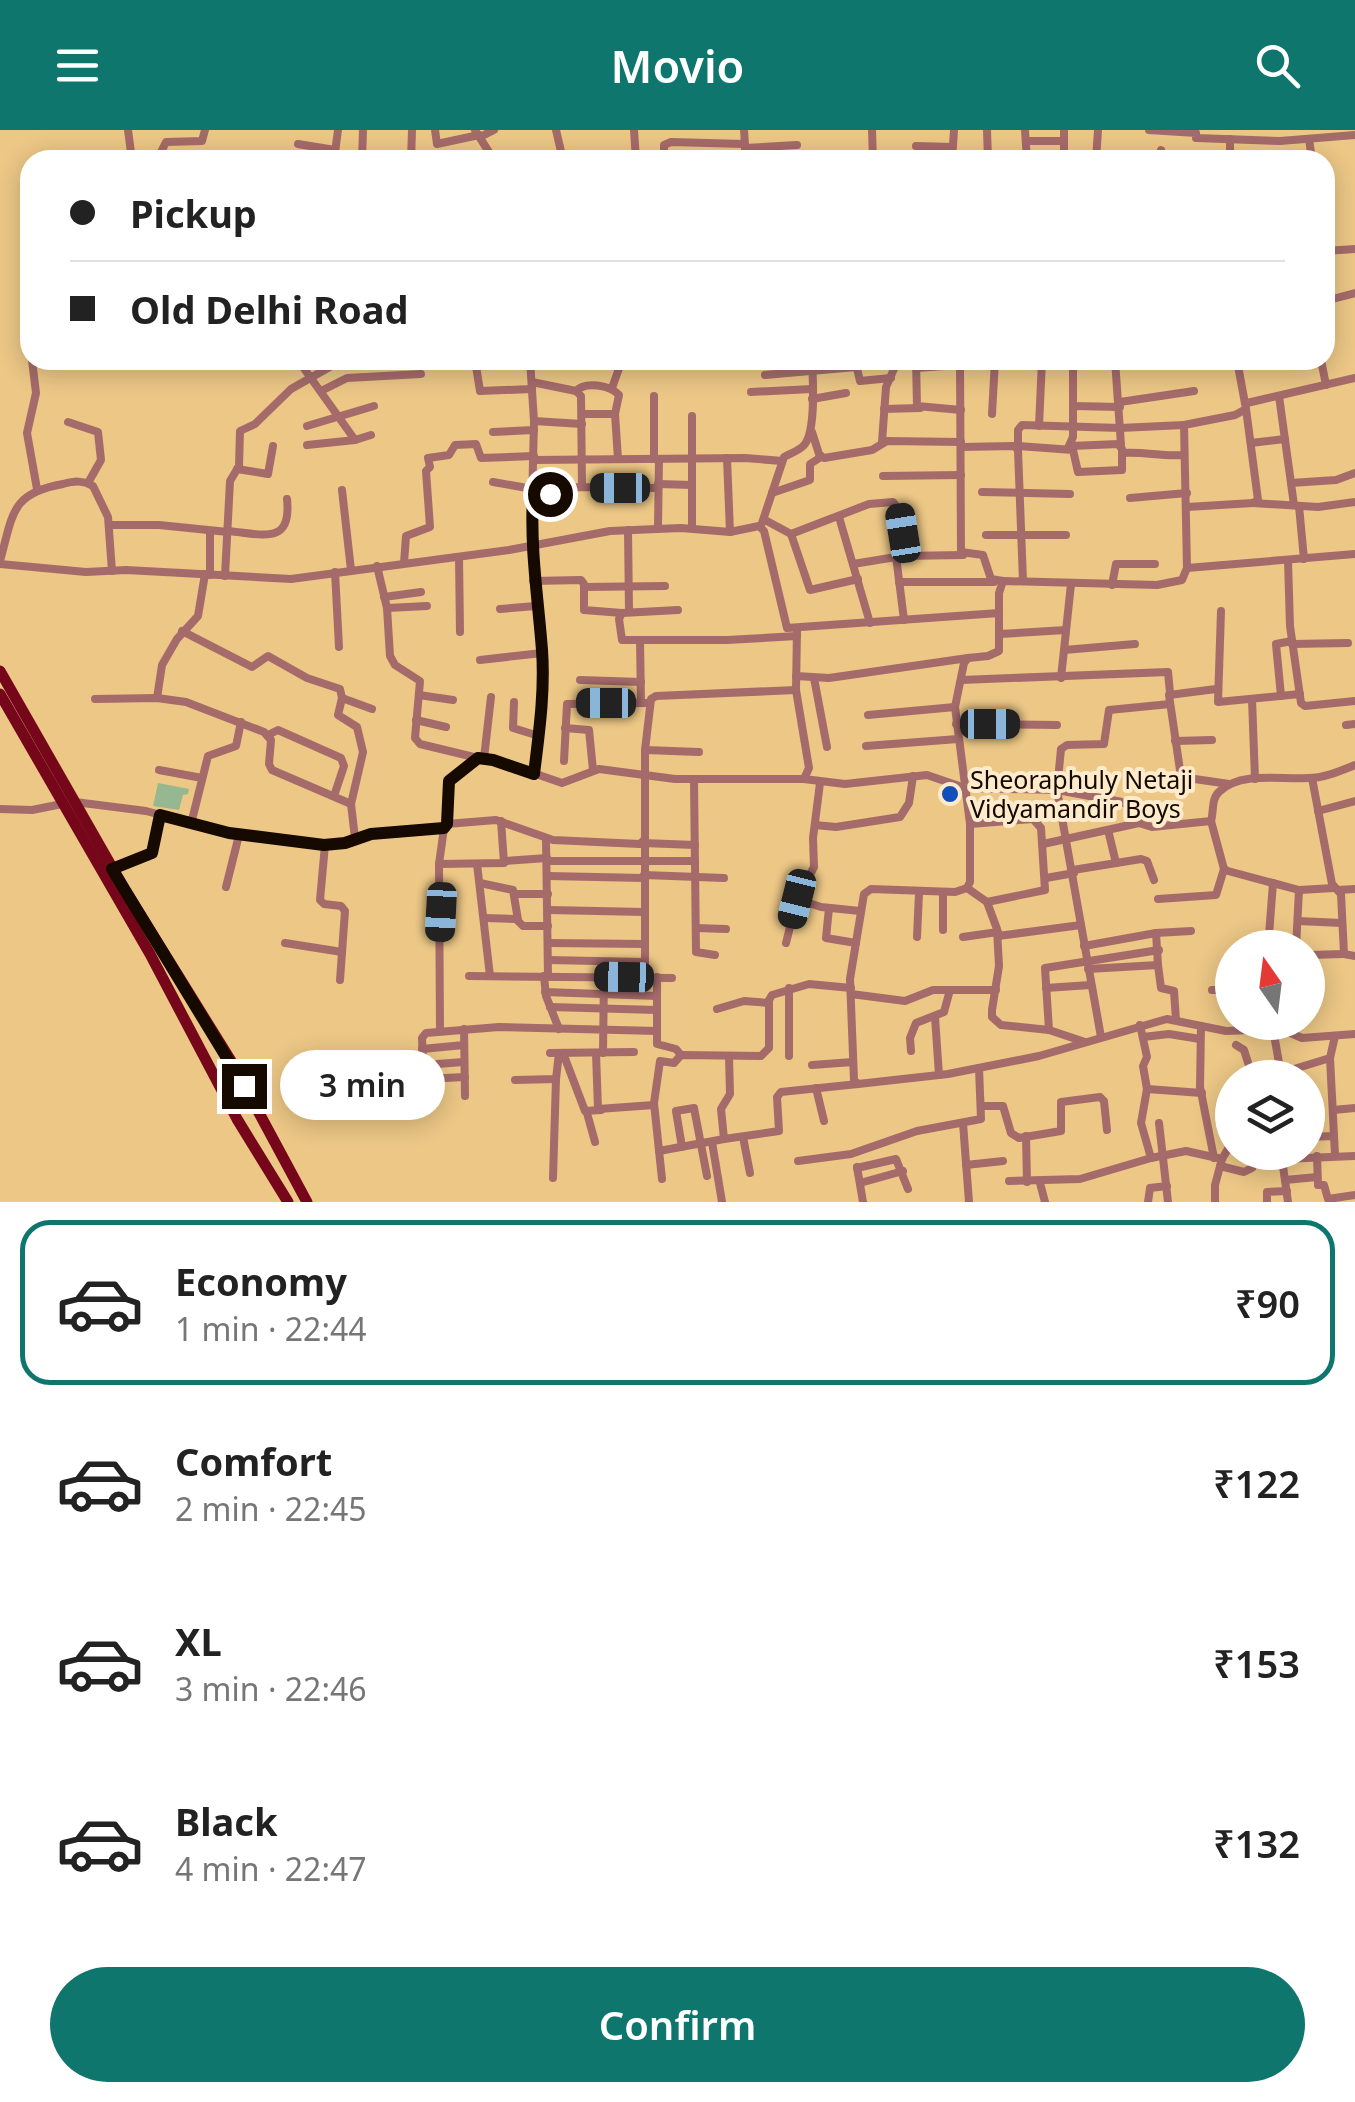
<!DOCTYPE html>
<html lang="en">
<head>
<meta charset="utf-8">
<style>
  :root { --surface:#fff; --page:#f6f6f6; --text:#222; --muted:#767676; --line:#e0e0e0; --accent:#0f766e }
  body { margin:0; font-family:"Noto Sans",sans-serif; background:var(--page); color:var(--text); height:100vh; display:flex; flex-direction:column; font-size:38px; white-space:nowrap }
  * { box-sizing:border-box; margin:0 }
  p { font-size:32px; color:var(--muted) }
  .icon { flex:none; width:55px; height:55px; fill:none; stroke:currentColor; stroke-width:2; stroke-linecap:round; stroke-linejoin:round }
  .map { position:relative; height:1072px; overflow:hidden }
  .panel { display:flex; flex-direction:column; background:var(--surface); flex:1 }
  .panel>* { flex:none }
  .hud { position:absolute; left:20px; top:20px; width:1315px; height:220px; border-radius:30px; box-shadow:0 5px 25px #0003; display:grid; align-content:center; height:220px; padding:0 50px; background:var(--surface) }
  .needle { width:65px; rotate:346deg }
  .buttons { position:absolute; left:1215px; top:800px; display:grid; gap:20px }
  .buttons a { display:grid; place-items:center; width:110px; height:110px; border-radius:50%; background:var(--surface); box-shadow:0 5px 25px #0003; font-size:50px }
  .end { position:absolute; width:45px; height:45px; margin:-22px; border:12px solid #150900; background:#fff; box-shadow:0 0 0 5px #fff }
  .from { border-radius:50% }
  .bubble { position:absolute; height:70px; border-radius:35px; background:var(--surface); box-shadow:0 5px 25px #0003; font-size:32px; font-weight:600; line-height:70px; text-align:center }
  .car { position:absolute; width:30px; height:60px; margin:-30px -15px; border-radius:12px; box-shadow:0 0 8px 2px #0007; background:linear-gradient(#222 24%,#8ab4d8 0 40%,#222 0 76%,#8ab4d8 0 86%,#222 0) }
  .hud b { display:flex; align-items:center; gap:35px; height:95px; font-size:38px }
  .hud b+b { border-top:2px solid var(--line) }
  .hud i { width:25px; height:25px; background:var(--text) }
  ul { padding:18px 0 0; list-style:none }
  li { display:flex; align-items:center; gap:30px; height:165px; margin:0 20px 15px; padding:0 30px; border:5px solid transparent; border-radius:30px }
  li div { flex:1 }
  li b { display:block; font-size:38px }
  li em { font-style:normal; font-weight:600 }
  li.active { border-color:var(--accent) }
  li>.icon { width:90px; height:90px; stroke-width:1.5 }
  .button { display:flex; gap:20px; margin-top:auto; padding:20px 50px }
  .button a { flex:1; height:115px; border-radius:60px; background:var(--accent); color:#fff; font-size:40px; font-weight:600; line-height:115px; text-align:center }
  header { display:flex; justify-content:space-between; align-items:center; height:130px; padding:0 50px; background:var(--accent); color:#fff; font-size:45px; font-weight:600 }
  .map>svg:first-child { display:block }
  .green { fill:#96b890 }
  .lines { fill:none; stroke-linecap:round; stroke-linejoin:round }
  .minor { stroke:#a56b6a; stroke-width:8 }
  .primary { stroke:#76071a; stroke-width:11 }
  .route { stroke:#150900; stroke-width:12 }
  .poi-dot { fill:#114fbb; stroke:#fdebcb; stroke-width:4 }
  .labels { text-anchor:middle; stroke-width:8; stroke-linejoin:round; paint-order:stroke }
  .poi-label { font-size:25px; fill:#150900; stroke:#fdebcb; text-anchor:start }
</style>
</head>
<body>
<header><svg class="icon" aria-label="menu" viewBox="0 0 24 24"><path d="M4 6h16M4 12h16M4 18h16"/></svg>Movio<svg class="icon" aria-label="search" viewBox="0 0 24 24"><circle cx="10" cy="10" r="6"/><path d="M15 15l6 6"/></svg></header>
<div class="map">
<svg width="1355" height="1072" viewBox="0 0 1355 1072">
  <rect width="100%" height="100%" fill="#ecc786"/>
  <!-- green -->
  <polygon class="green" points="158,653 189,659 188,664 183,665 179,680 153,676"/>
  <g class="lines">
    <!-- minor -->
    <g class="minor">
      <polyline points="128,0 132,30"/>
      <polyline points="435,0 437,14 479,5"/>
      <polyline points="475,0 494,30"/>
      <polyline points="556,0 563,30"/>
      <polyline points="634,0 636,30"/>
      <polyline points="744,0 746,30"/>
      <polyline points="872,0 873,30"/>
      <polyline points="987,0 988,30"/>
      <polyline points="1025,0 1027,30"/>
      <polyline points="1064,0 1064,30"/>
      <polyline points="1149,0 1196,3 1196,8 1280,11 1355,5"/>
      <polyline points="480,7 494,0"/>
      <polyline points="1309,9 1312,30"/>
      <polyline points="1026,11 1064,11"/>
      <polyline points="298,14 335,20"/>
      <polyline points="916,16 952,17"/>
      <polyline points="745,18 797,15"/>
      <polyline points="132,28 160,24 166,12 202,11 205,0"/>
      <polyline points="334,30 338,0"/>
      <polyline points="362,30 363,0"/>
      <polyline points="411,30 412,0"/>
      <polyline points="664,30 664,15 671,12 744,14"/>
      <polyline points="952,30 954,0"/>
      <polyline points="1094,30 1124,30"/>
      <polyline points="1096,30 1098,0"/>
      <polyline points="1158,30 1161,20"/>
      <polyline points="1230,30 1230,9"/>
      <polyline points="1325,121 1355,119"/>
      <polyline points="1325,153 1329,170"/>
      <polyline points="1325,171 1355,163"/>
      <polyline points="26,182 30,214"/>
      <polyline points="32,230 36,263 27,303 37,359"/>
      <polyline points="298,230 355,310 371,305"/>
      <polyline points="475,230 480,261 532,259"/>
      <polyline points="855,230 860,251 891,248"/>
      <polyline points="916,230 917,276 961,280"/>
      <polyline points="960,230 961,422 983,425 991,449 1003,451"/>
      <polyline points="1115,230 1121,315"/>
      <polyline points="1237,230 1246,279 1235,285 1184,295 1187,438 1182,450 1157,455 1003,451 999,463 999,521 988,526 968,528 964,533 955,577 970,694 970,752 967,758 955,762 871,759 864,764 850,849 854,950 858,954 948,944 1039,926 1167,889 1226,901 1281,899 1302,908 1355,904"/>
      <polyline points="1321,230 1326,255"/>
      <polyline points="960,232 995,233"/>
      <polyline points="751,236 812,234"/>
      <polyline points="916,238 960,235"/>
      <polyline points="765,245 856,237"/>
      <polyline points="532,252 576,261 581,266 582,357"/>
      <polyline points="612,258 622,230"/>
      <polyline points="321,261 347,248 421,244"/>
      <path d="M 576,261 C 585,251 610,255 619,265 L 615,284 L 618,329"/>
      <polyline points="751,262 812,259"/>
      <polyline points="654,266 654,329"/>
      <polyline points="1279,266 1294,375"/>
      <polyline points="812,269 846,263"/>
      <polyline points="1120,272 1194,261"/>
      <polyline points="1247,273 1355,248"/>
      <polyline points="1073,276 1120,277"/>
      <polyline points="884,279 920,278"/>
      <polyline points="582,284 615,284"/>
      <polyline points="992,284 995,230"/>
      <polyline points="534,291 582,294"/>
      <polyline points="68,292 98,302 101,330 88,353"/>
      <polyline points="307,296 374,276"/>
      <polyline points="1039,296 1042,230"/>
      <polyline points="493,302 534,300"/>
      <polyline points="812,302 819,324 824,328 872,320 887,311 961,312"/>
      <polyline points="882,312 886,257 898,230"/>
      <polyline points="1251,313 1285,309"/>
      <polyline points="307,315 355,310"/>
      <polyline points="1018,316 1073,320 1078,342 1122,340 1122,319 1118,314 1071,316"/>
      <polyline points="961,317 1014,316 1018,320 1023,451"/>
      <polyline points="1068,318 1073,307 1073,230"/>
      <polyline points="1018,320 1018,300 1022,295 1120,298 1184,295"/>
      <path d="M 1122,323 C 1144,321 1161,327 1184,325"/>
      <polyline points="727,328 730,402"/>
      <polyline points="534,330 745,328 782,331"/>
      <polyline points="237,339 268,344 273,316"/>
      <polyline points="883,346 961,345"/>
      <polyline points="493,352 533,359"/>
      <polyline points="1291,353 1336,350 1355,343"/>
      <polyline points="658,354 692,355"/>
      <polyline points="342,360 351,440"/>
      <polyline points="982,362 1070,364"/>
      <polyline points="772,363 810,350 810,334 821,327"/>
      <polyline points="533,366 549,365 558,357 658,358"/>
      <polyline points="1130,368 1187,363"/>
      <polyline points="1253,373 1318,377 1355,372"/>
      <polyline points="1299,376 1304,429"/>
      <polyline points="1187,377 1253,373 1258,370 1246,279"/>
      <polyline points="839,387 870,493"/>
      <polyline points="765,390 791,404 869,374 893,372 899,380 907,426"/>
      <path d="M 762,393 L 784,327 C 790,323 800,321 805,314 C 816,299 813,249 812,230"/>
      <polyline points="109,395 159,395 228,402"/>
      <polyline points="658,398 659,329"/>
      <polyline points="692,398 692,286"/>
      <polyline points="628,400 629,481"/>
      <path d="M 228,401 C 262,404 292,416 287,369"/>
      <polyline points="791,404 810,460 858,449"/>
      <polyline points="986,405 1066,405"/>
      <polyline points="896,426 904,490"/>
      <polyline points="459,427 460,502"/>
      <path d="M 0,431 C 13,385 10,363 63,354 C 74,351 83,350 93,356 L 108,387 L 112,441"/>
      <polyline points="1288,431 1290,496 1301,573 1305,576 1355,571"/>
      <polyline points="404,433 406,406 430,397 426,341 430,337 428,328 449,325 455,315 476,314 481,328 534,326"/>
      <polyline points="0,434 86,442 126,440 291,449 509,420 610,401 681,398 730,402 759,396 764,401 787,498 999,483"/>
      <polyline points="853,434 902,426 963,425"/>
      <polyline points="377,436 387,478 390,526 395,535 420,551 415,608 420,614 478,628"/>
      <polyline points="1187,438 1355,424"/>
      <polyline points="335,442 339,517"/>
      <polyline points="210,445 210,401"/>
      <polyline points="225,446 230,351 239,336 240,301 255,294 291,259 342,230"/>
      <polyline points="533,451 581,450 584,454 584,480 622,483"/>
      <polyline points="899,452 994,452"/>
      <polyline points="1112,455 1116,434 1155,434"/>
      <polyline points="584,457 665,456"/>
      <polyline points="384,467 421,462"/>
      <polyline points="387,478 427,476"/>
      <polyline points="500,479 536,476"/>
      <polyline points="678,480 622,483 619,489 622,510 727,510 797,506"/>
      <polyline points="1221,481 1218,572 1300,564"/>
      <polyline points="182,501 252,537 268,526 307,548 340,559 342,568 338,585 357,597 363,622 351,674"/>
      <polyline points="1000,504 1066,500"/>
      <polyline points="640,510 641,573"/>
      <polyline points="1292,514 1348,513"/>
      <polyline points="1064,520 1135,514"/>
      <polyline points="480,530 542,523 531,416 534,291 530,230"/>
      <polyline points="796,546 829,548 968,528"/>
      <polyline points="814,548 827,617"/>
      <polyline points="1061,548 1071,454"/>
      <polyline points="580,550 641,552"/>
      <polyline points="961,550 1168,542 1170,563"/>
      <polyline points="1216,559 1169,565 1181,647 1229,654"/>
      <polyline points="419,565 453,570"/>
      <polyline points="1281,566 1276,514 1292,511"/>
      <polyline points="157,568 162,535 177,509 198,486 205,444"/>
      <polyline points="342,568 372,579"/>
      <polyline points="95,569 157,568 186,572 264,602 271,610 269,634 272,640 351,674 355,708"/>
      <polyline points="1252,569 1255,649"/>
      <polyline points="514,572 513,598 539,606"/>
      <polyline points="868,585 955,577"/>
      <polyline points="416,590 446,597"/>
      <polyline points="956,594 1057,595"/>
      <polyline points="1346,595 1355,594"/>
      <polyline points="565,598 589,600 593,640"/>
      <polyline points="268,605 278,600 341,628 344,636 334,666"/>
      <polyline points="1175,611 1212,610"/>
      <polyline points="866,616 958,609"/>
      <polyline points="645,620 699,622"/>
      <polyline points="484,628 491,567"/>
      <polyline points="564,631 567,574 649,573"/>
      <polyline points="159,640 202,648"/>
      <polyline points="534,644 543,578 542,523"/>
      <polyline points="1312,648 1332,754 1341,764 1344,824 1355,826"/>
      <path d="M 804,649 L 845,654 L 927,645 L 965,658 L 1057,660 L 1122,672 L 1131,677 L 1139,693 L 1152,697 L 1211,691 C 1214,681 1211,668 1220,661 C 1242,641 1281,650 1308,648 C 1324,648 1340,641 1355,635"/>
      <polyline points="694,650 696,822 715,825"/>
      <polyline points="75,672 146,681 229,703 325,715 345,713 371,704 444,698 448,689 449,651 478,628 493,629 562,653 599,639 675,649 804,649 809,638 796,560 797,499"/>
      <polyline points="0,679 32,680 62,674"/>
      <polyline points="1318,681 1355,671"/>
      <polyline points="1211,691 1224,739 1228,741 1299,760 1334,758"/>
      <polyline points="191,694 208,626 236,616 241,592"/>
      <polyline points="447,694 496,690 553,710 640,714 645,709 645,620 651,569 656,566 796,560"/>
      <polyline points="970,694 1033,689 1041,698 1045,760 987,772"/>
      <polyline points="815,695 836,697 900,687 909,673 913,646"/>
      <polyline points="1108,700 1116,733"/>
      <polyline points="546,709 548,846"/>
      <polyline points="643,713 695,715"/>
      <polyline points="645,713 645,847"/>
      <polyline points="1043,714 1139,693"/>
      <polyline points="325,715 320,770 324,774 341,776 345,781 340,850"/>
      <polyline points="506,731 547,728"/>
      <polyline points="547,731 695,731"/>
      <polyline points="439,734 504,733 501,691"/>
      <polyline points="477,734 490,846"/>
      <polyline points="112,739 152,723 160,685"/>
      <polyline points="1073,740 1141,729 1147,731 1154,750"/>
      <polyline points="644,745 724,748"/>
      <polyline points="547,746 644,748"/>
      <polyline points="1046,748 1074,743"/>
      <polyline points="480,753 513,760 518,790"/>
      <polyline points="226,757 239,705"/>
      <polyline points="967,758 987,772 997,799 999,836 992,880 992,887 1001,895 1049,900 1085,912"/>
      <polyline points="1338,760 1355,759"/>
      <polyline points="515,764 548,764"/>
      <polyline points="797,769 821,777 860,781"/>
      <polyline points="1158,769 1216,765 1224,739"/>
      <polyline points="829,778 826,808 856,813"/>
      <polyline points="548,780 645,782"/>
      <polyline points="485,788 516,789 523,796 548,796"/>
      <polyline points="1298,791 1342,793"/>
      <polyline points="696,798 726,799"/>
      <polyline points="943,800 943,762"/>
      <polyline points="998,806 1081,795"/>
      <polyline points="917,807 919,763"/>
      <polyline points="963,807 998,802"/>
      <polyline points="285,813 342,822"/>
      <polyline points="548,813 645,814"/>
      <polyline points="786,813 797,769 814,737 813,708 820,653"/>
      <polyline points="1084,816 1156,803 1191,801"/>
      <polyline points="1268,818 1273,753"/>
      <polyline points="1296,818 1299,760"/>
      <polyline points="1308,825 1344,824"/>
      <polyline points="548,830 645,832"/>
      <polyline points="1158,835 1161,858 1174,861 1176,890"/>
      <polyline points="1088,839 1158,835 1156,803"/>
      <polyline points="469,846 672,848"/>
      <polyline points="544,846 546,866 559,899"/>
      <polyline points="657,847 657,914 676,919 681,925"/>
      <polyline points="1046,858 1090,855"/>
      <polyline points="1212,860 1232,860"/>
      <polyline points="545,862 657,866"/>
      <polyline points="851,864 905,871 933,860 996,860"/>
      <polyline points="550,877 657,880"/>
      <polyline points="717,879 744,871 769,873"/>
      <polyline points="935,887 939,945"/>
      <polyline points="1140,895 1147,927 1143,936 1147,959 1141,993 1151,1028"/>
      <polyline points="1201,896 1200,957 1214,1028"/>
      <polyline points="464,899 465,966"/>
      <polyline points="1273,899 1281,944"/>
      <polyline points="440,900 439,734 444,698"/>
      <polyline points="1049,900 1045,838 1159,820"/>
      <polyline points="1101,907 1057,660 1061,619 1067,615 1104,614 1109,580 1170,574"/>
      <polyline points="1143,907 1169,904 1200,909"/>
      <polyline points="1236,915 1244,920 1251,942 1284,944"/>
      <polyline points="422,919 464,915"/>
      <polyline points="911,921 910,908 916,893 944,882 950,860"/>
      <polyline points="550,923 634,922"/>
      <polyline points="563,923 585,981 601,980"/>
      <polyline points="596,923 598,979 654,975"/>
      <polyline points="603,923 604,847"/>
      <polyline points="789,926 789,858"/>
      <polyline points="1330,928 1335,1025"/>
      <polyline points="423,935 464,932"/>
      <polyline points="812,935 853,932"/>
      <polyline points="1282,948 1294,939 1330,928 1335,906"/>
      <polyline points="424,949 465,947"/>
      <polyline points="515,950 556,949 559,923"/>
      <polyline points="816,958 824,991"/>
      <polyline points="1147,959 1202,963"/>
      <polyline points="982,976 1003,976 1011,1003 1019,1008 1061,1001 1061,972 1100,967 1104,971 1107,1000"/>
      <polyline points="425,977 422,908 426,903 499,897 657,901"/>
      <polyline points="1333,980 1355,978"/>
      <polyline points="587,983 595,1012"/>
      <polyline points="963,993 969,1072"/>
      <polyline points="1159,993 1168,1072"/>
      <polyline points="1026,1006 1027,1052"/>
      <polyline points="743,1007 750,1043"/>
      <polyline points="1308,1007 1334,1006"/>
      <polyline points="724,1009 779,1001 777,967 781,962 858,954"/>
      <polyline points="712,1012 722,1072"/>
      <polyline points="682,1017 676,981 694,978 707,1046"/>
      <polyline points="659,1021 724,1009 721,979 730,964 729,926"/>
      <polyline points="1281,1022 1288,1072"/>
      <polyline points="1317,1026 1318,1055 1324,1055 1328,1069 1355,1065"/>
      <polyline points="1282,1029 1355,1026"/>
      <polyline points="798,1031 851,1024 917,1001 981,989 979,938"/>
      <polyline points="966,1035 1003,1031"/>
      <polyline points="1220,1036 1244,1042 1252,1038"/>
      <polyline points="857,1037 863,1072"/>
      <polyline points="857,1038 896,1029 908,1059"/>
      <polyline points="553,1048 556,949"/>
      <polyline points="662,1049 654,973 660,931 674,933 681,925 761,926 769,918 769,870 772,865 809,854 851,858"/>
      <polyline points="1285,1050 1317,1047"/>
      <polyline points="1009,1051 1080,1049 1151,1028 1186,1021 1222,1029 1232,1012"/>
      <polyline points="860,1053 903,1041"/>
      <polyline points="1040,1053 1045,1072"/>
      <polyline points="1148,1072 1150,1058 1167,1056"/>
      <polyline points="1215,1072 1215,1055 1222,1029"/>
      <polyline points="1267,1072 1267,1062 1287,1061"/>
    </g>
    <!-- primary -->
    <g class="primary">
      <polyline points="0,541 125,760 231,931 307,1072"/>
      <polyline points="0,564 150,824 237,989 288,1072"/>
    </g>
  </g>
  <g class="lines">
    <!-- route -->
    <path class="route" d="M 244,956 L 112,739 L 152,723 L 160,685 L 229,703 L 324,715 L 345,713 L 371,704 L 444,698 L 447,694 L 449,651 L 478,628 L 493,630 L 534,644 C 539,603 545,562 542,520 C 538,468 530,419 533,366 L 550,364"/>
  </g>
  <!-- markers -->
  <circle class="poi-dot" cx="950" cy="664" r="10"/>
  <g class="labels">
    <!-- poi labels -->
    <g class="poi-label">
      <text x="970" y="659">Sheoraphuly Netaji<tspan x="970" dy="29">Vidyamandir Boys</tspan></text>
    </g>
  </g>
</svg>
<div class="buttons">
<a><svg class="needle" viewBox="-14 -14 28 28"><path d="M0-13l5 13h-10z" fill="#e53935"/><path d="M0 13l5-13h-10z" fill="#767676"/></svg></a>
<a><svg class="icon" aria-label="layers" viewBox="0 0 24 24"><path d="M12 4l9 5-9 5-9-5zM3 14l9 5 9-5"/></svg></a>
</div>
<i class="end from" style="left:550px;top:364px"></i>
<i class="end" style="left:244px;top:956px"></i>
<div class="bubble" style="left:280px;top:920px;width:165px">3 min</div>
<i class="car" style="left:620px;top:358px;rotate:270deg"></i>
<i class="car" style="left:903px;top:403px;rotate:351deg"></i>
<i class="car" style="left:606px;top:573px;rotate:270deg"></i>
<i class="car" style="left:990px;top:594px;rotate:90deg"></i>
<i class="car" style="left:797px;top:769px;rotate:194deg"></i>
<i class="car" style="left:441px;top:782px;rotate:183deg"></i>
<i class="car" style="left:624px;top:847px;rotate:271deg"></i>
<div class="hud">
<b><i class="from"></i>Pickup</b>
<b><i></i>Old Delhi Road</b>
</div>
</div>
<section class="panel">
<ul>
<li class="active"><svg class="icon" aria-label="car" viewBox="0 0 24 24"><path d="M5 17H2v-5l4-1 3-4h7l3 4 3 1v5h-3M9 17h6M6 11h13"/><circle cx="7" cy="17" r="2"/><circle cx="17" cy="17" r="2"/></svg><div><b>Economy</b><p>1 min · 22:44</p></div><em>₹90</em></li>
<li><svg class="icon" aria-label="car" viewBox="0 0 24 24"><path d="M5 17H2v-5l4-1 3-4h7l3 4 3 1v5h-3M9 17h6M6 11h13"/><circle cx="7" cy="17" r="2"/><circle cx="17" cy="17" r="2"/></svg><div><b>Comfort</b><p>2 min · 22:45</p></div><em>₹122</em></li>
<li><svg class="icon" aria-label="car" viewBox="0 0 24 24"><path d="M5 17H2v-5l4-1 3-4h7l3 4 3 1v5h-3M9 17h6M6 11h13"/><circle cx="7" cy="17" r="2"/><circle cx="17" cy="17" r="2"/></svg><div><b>XL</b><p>3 min · 22:46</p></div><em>₹153</em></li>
<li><svg class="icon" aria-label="car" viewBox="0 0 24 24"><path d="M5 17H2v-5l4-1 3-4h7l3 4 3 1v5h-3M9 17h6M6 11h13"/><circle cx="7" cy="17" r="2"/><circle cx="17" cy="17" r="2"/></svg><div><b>Black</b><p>4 min · 22:47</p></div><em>₹132</em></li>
</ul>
<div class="button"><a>Confirm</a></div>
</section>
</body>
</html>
